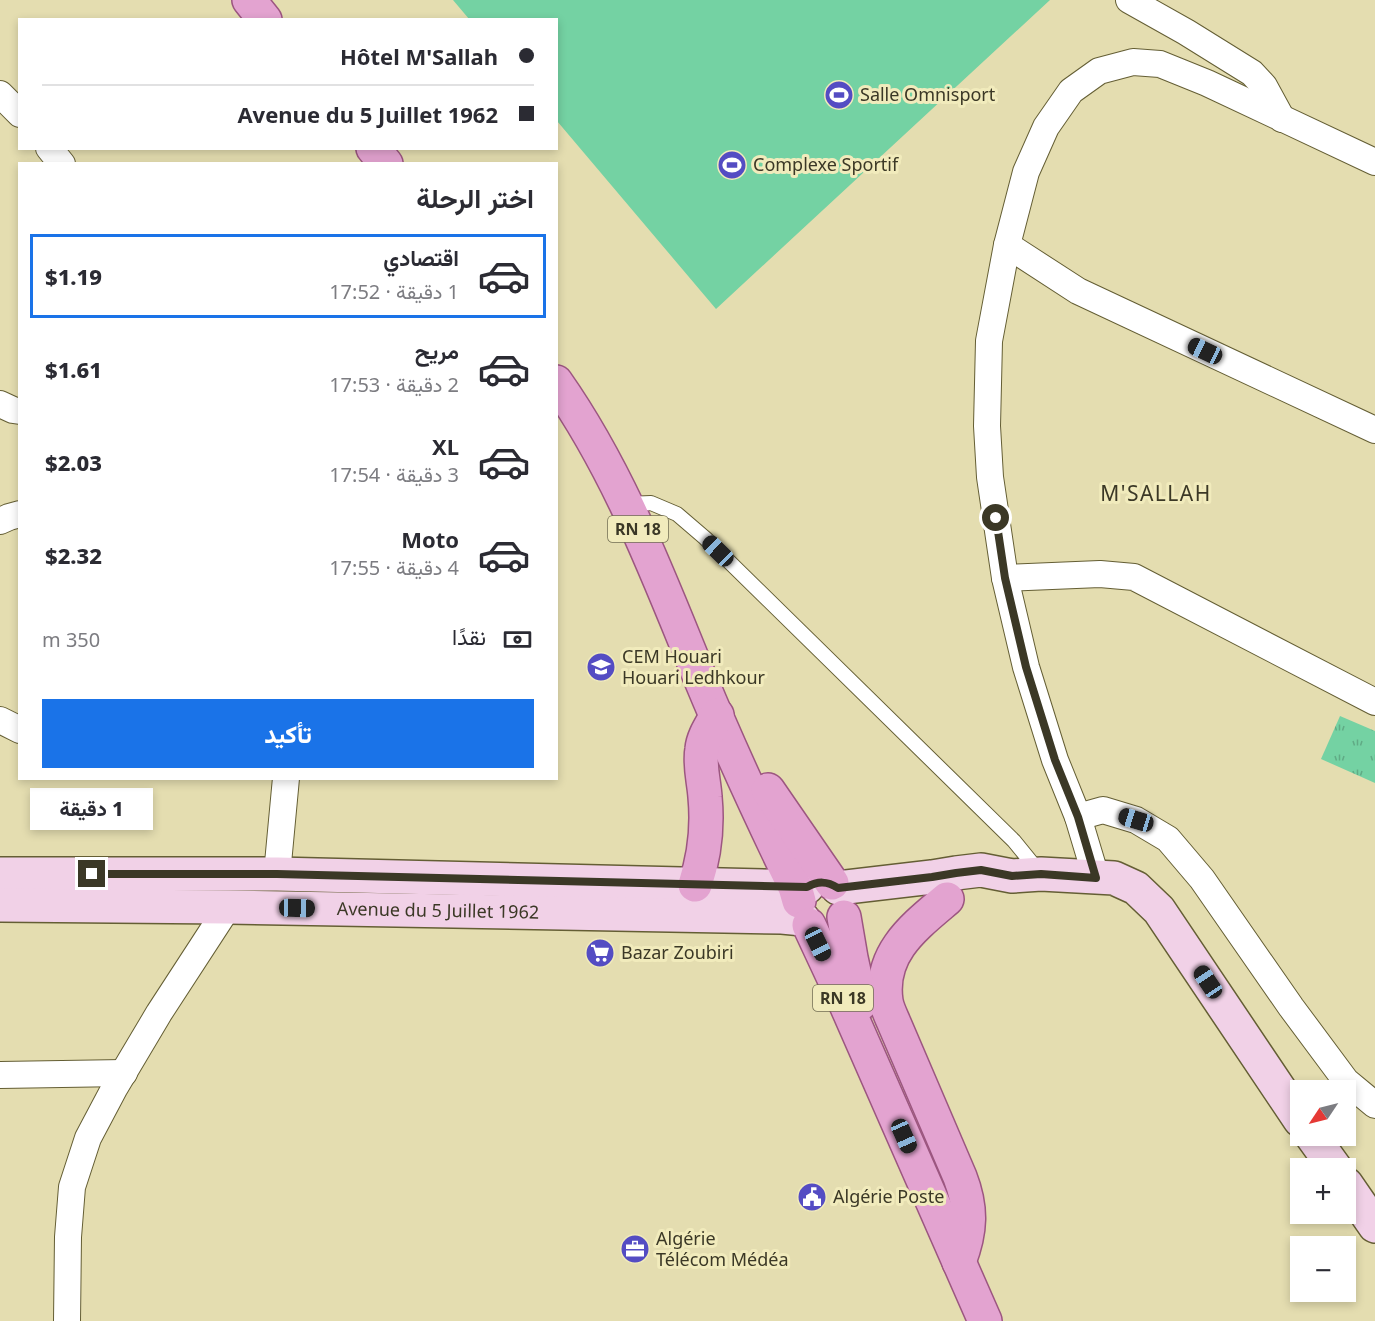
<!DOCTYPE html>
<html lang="ar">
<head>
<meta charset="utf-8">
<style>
  :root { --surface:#fff; --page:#f2f2f3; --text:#2b2b33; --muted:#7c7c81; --line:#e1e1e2; --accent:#1a73e8 }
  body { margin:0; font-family:"Noto Sans",Vazirmatn,sans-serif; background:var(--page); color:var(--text); direction:rtl; height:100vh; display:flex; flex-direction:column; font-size:22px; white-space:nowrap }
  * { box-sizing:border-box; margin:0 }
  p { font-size:20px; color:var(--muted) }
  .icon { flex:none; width:33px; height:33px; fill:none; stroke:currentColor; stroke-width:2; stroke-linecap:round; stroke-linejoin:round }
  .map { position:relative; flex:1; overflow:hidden; direction:ltr }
  .details { position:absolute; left:18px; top:162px; width:540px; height:618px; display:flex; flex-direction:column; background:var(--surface); border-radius:0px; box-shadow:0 3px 9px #0003; direction:rtl }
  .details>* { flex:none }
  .banner { position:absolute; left:18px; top:18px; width:540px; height:132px; border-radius:0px; box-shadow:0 3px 9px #0003; direction:rtl; display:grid; align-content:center; height:132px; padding:0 24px; background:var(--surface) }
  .needle { width:39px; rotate:235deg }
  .controls { position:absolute; left:1290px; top:1080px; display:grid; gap:12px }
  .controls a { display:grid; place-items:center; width:66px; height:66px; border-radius:0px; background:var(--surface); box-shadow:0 3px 9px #0003; font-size:30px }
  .end { position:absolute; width:27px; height:27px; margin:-14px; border:8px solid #3b3826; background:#fff; box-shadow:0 0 0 3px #fff }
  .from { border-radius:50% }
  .bubble { position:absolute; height:42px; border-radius:0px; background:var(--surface); box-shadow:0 3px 9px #0003; font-size:20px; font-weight:800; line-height:42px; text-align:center; direction:rtl }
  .car { position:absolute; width:18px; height:36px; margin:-18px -9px; border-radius:8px; box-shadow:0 0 4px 2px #0007; background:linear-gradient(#222 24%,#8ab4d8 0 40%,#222 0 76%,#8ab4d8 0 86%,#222 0) }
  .banner b { display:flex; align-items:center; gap:21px; height:57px; font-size:22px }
  .banner b+b { border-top:2px solid var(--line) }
  .banner i { width:15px; height:15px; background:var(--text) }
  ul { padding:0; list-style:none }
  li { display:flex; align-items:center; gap:18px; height:84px; margin:0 12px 9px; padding:0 12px; border:3px solid transparent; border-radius:0px }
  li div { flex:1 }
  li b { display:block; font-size:22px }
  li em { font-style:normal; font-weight:800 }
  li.selected { border-color:var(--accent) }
  li>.icon { width:54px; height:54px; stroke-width:1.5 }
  h2 { padding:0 24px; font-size:27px; line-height:72px }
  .pay { display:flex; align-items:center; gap:15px; height:66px; padding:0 24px; font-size:22px }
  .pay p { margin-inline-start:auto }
  .cta { display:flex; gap:12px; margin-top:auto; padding:12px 24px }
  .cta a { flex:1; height:69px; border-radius:0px; background:var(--accent); color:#fff; font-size:24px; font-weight:800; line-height:69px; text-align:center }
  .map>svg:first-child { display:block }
  .park { fill:url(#park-tufts) }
  .garden { fill:#74d2a3 }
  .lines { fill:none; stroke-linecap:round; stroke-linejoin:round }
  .lane-casing { stroke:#645e34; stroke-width:16 }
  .street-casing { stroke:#645e34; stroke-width:28 }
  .secondary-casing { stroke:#645e34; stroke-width:36 }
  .primary-casing { stroke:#9c5680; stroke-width:36 }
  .lane { stroke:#fff; stroke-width:14 }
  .street { stroke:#fff; stroke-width:26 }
  .secondary { stroke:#f1d1e7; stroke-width:33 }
  .primary { stroke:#e3a3d0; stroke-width:33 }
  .route { stroke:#3b3826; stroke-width:8 }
  .labels { text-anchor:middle; stroke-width:6; stroke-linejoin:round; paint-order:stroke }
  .shield { fill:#f1ebbc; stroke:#726e53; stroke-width:1.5 }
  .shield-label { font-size:16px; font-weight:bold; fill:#3b3826 }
  .poi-label { font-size:18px; fill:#3b3826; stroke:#f1ebbc; text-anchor:start }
  .street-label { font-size:18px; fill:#3b3826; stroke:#f1ebbc }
  .quarter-label { font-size:21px; letter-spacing:1.5px; fill:#3b3826; stroke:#f1ebbc }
</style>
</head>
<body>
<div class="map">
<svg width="1375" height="1321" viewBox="0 0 1375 1321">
  <defs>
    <pattern id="park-tufts" width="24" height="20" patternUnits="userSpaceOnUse" patternTransform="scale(1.5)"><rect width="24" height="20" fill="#74d2a3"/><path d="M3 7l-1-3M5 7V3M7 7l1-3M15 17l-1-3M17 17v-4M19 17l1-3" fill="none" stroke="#60ab85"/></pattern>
  </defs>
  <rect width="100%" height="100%" fill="#e4ddb0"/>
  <!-- park -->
  <polygon class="park" points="1340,716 1375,731 1375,783 1321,759"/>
  <!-- garden -->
  <polygon class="garden" points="453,0 1050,0 716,309 557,121 556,20 469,19"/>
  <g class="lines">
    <!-- lane casing -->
    <g class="lane-casing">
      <polyline id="lane" points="627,504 651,503 677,514 705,538 1014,841 1040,873"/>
    </g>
    <!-- street casing -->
    <g class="street-casing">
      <g id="street">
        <polyline points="1129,0 1186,32 1252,73 1264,86 1282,119"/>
        <polyline points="0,94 20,114"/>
        <polyline points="49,148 62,164"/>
        <polyline points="1007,245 1078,291 1375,430"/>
        <polyline points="0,404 13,410 20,411"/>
        <polyline points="0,521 9,517 20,514"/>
        <polyline points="1005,578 1100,574 1134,577 1375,702"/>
        <polyline points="0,720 20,730"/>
        <polyline points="1078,817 1103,810 1136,820 1168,839 1202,879 1291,1007 1346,1081 1375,1105"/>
        <polyline points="277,874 286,778"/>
        <polyline points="1096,877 1078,817 1055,760 1026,667 1005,578 990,477 987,426 989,341 1007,245 1026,172 1046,127 1071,91 1099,71 1133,62 1160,64 1207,83 1375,162"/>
        <polyline points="0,1075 124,1073"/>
        <polyline points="67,1321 68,1237 72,1187 88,1138 115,1087 159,1013 228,907"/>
      </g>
    </g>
    <!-- secondary casing -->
    <g class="secondary-casing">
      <g id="secondary">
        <polyline points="0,874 277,874 807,887"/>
        <polyline points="838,888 932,877 956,873 981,870 1012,876 1041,874 1114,878 1136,888 1159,910 1300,1120"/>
        <path id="s1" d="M 0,905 L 228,907 L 782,917 L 803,919"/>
        <polyline points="1312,1136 1335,1168"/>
        <polyline points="1346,1184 1375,1226"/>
      </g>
    </g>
    <!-- primary casing -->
    <g class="primary-casing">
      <g id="primary">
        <polyline points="249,0 265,20"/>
        <polyline points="373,148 386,164"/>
        <path d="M 556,382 C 620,473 659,578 701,680 C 730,750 762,819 795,887 L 799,901"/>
        <polyline points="768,790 832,883"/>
        <path d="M 695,885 C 705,855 708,828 705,797 C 704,781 699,765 702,749 C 703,737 711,726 717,715"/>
        <path d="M 947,899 C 914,927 879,953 886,1001 C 887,1008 891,1016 894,1023 L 960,1177 C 972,1208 971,1231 959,1262"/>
        <polyline points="844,917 851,958 861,1003"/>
        <polyline points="809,925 844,1000 985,1321"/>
      </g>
    </g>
    <!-- lane -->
    <use href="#lane" class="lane"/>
    <!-- street -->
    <use href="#street" class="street"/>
    <!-- secondary -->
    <use href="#secondary" class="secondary"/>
    <!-- primary -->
    <use href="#primary" class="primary"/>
  </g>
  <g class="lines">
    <!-- route -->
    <path class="route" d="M 92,874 L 277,874 L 807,887 C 818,881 827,881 838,888 L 932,877 L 956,873 L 981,870 L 1012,876 L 1041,874 L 1096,878 L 1078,817 L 1055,760 L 1026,667 L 1005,578 L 996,518"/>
  </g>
  <!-- icons -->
  <defs>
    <g id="stadium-disc" transform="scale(1.5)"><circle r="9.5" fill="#544cc3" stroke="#f1ebbc"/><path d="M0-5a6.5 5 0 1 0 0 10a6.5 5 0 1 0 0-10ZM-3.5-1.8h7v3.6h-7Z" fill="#fff"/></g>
    <g id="school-disc" transform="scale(1.5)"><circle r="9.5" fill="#544cc3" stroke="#f1ebbc"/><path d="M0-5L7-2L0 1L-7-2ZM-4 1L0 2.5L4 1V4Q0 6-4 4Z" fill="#fff"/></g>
    <g id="supermarket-disc" transform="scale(1.5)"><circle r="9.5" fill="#544cc3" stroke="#f1ebbc"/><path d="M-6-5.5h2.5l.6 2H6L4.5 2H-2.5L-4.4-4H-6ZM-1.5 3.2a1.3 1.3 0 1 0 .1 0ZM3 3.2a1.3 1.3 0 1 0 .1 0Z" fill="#fff"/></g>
    <g id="civic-disc" transform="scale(1.5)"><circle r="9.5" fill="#544cc3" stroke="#f1ebbc"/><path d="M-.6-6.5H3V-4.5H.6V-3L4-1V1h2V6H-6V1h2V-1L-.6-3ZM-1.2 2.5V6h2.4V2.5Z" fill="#fff"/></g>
    <g id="office-disc" transform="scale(1.5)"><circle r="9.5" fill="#544cc3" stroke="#f1ebbc"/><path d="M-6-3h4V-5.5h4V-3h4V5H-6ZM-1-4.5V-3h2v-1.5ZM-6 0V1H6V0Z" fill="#fff"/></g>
  </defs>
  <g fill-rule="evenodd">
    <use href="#stadium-disc" x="839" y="95"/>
    <use href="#stadium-disc" x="732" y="165"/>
    <use href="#school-disc" x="601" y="667"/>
    <use href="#supermarket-disc" x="600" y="953"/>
    <use href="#civic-disc" x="812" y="1197"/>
    <use href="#office-disc" x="635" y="1249"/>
  </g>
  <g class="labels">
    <!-- shield labels -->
    <g class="shield">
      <rect x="608" y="516" width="60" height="26" rx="4.5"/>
      <rect x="813" y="985" width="60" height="26" rx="4.5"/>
    </g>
    <g class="shield-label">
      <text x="638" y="535">RN 18</text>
      <text x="843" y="1004">RN 18</text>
    </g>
    <!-- poi labels -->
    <g class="poi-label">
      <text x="860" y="101">Salle Omnisport</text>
      <text x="753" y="171">Complexe Sportif</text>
      <text x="622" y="663">CEM Houari<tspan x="622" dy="21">Houari Ledhkour</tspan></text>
      <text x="621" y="959">Bazar Zoubiri</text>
      <text x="833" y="1203">Algérie Poste</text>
      <text x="656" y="1245">Algérie<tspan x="656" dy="21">Télécom Médéa</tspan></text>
    </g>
    <!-- street labels -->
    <g class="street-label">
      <text dy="6" stroke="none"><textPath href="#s1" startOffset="438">Avenue du 5 Juillet 1962</textPath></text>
    </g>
    <!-- quarter labels -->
    <g class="quarter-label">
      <text x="1156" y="501">M'SALLAH</text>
    </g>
  </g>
</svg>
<div class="controls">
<a><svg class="needle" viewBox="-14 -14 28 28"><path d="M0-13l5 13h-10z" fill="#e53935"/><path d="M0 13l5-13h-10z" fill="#7c7c81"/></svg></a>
<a>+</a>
<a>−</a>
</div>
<i class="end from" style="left:996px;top:518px"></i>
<i class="end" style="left:92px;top:874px"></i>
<div class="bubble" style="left:30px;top:788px;width:123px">1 دقيقة</div>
<i class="car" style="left:1205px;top:351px;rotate:295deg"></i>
<i class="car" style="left:718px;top:551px;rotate:314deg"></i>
<i class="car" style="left:1136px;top:820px;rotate:287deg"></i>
<i class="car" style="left:297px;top:908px;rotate:91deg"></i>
<i class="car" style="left:818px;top:944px;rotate:154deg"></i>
<i class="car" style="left:1208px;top:982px;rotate:326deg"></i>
<i class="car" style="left:904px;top:1136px;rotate:156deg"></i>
<div class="banner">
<b><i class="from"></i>Hôtel M'Sallah</b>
<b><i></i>Avenue du 5 Juillet 1962</b>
</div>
<section class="details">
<h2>اختر الرحلة</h2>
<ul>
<li class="selected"><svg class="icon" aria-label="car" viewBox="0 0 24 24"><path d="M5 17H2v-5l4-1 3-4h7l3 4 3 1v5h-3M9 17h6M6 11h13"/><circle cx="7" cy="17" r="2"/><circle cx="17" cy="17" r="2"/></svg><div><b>اقتصادي</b><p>1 دقيقة · 17:52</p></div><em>$1.19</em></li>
<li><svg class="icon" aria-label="car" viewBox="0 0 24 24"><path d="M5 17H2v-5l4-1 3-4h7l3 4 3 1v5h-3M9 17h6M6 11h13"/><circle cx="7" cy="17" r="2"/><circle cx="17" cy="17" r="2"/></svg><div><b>مريح</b><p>2 دقيقة · 17:53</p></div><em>$1.61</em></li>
<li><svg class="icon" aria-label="car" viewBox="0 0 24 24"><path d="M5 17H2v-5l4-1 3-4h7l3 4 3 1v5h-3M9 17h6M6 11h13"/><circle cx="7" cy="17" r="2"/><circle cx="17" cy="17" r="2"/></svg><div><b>XL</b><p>3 دقيقة · 17:54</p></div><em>$2.03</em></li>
<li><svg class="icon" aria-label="car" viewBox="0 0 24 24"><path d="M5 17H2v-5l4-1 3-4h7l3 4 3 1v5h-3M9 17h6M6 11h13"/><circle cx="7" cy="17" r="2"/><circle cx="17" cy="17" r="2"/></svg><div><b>Moto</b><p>4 دقيقة · 17:55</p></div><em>$2.32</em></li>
</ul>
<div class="pay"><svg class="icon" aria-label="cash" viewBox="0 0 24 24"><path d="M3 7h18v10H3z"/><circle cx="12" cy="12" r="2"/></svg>نقدًا<p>350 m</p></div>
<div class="cta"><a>تأكيد</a></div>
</section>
</div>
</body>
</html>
